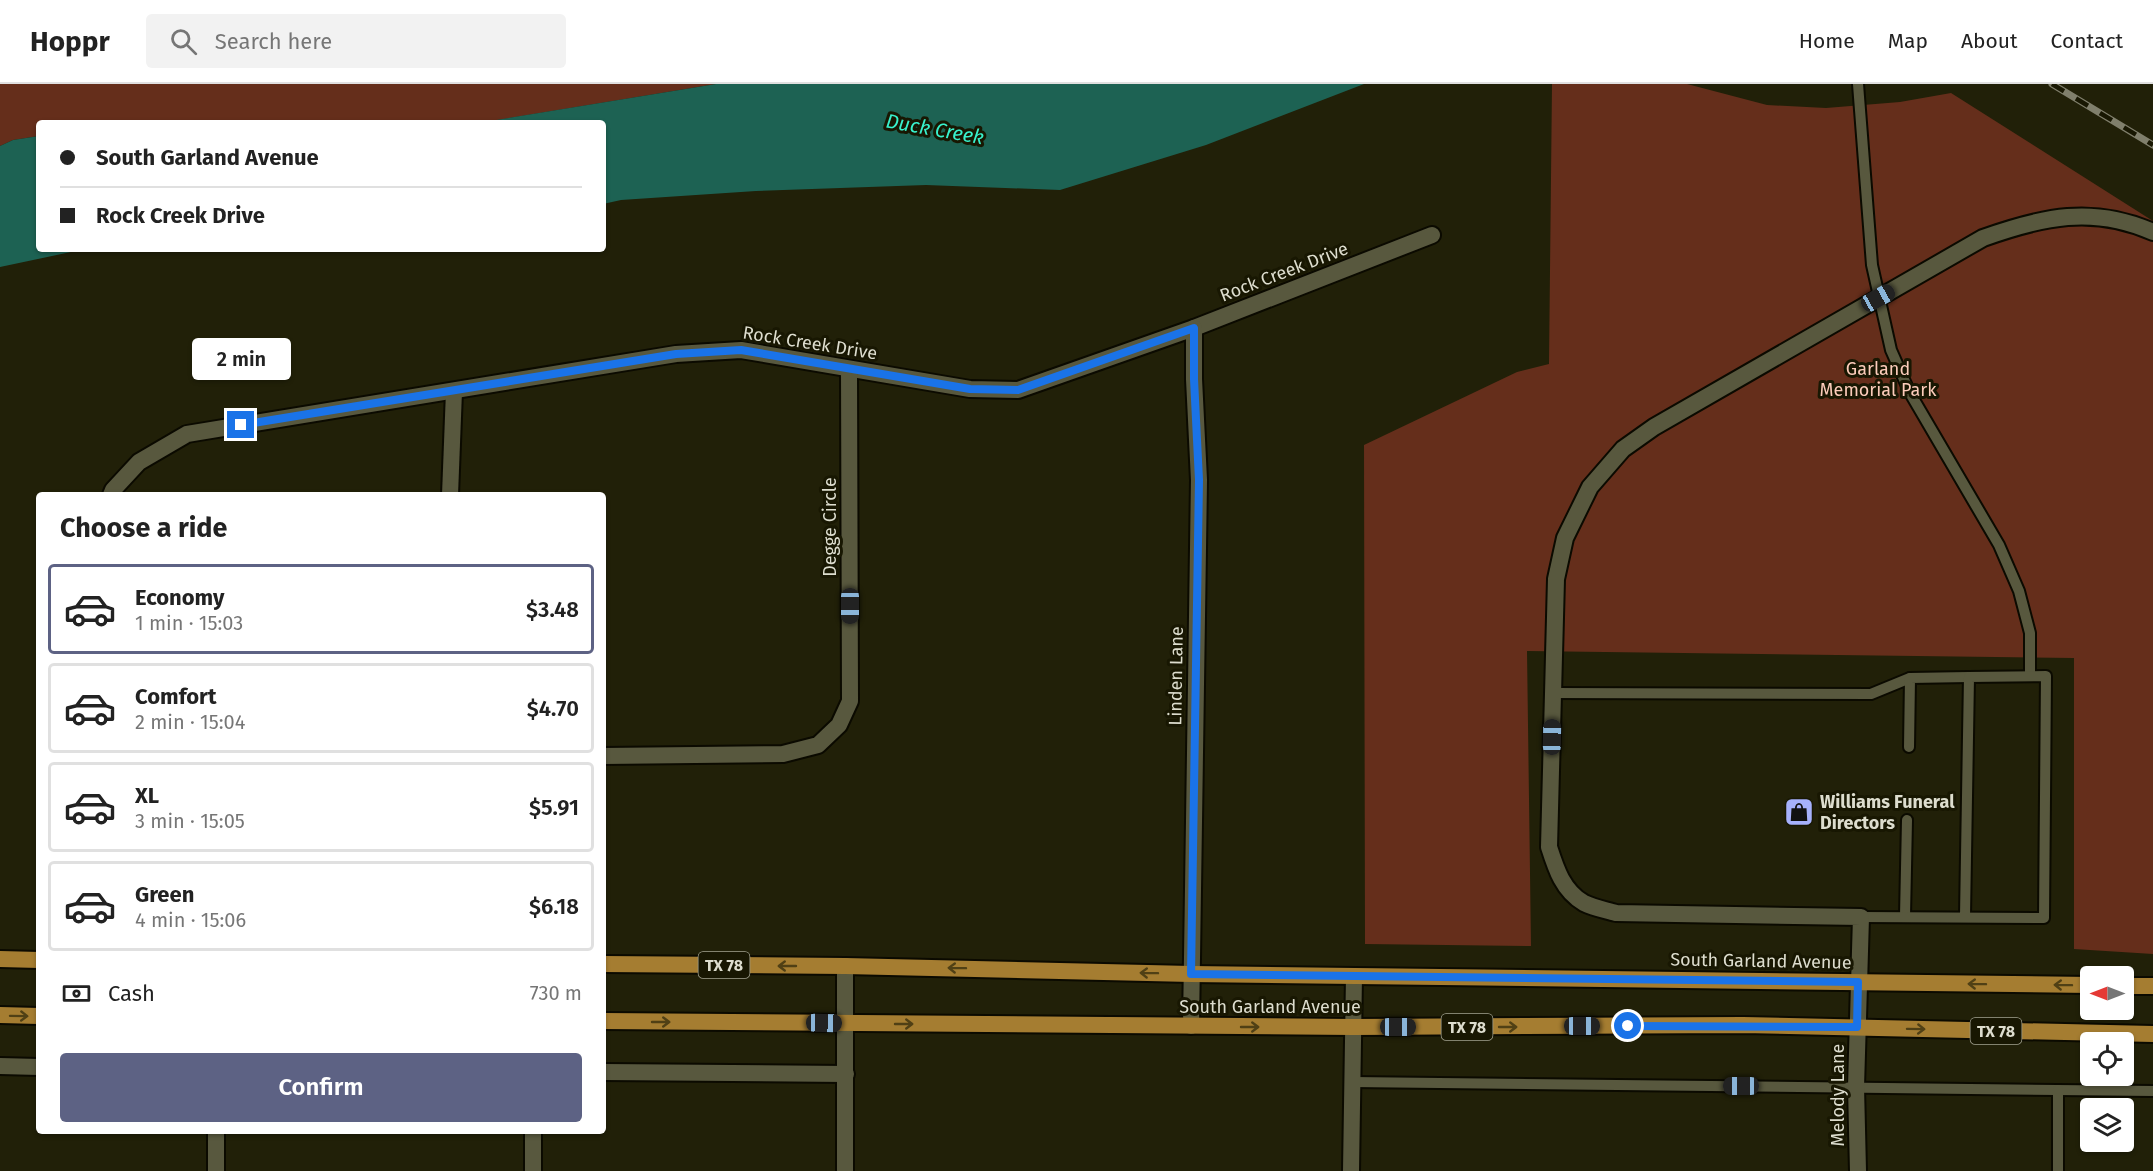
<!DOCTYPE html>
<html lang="en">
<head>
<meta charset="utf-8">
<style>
  :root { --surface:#fff; --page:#f2f2f2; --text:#222; --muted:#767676; --line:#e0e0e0; --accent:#5d6284 }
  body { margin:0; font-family:"Fira Sans",sans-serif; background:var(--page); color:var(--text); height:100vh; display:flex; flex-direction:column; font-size:22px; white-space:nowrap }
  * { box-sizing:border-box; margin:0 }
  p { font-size:20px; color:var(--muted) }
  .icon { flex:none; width:33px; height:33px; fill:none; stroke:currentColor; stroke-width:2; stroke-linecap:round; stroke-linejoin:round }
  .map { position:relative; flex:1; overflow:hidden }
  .panel { position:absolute; left:36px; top:408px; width:570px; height:642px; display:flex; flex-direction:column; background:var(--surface); border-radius:6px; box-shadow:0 2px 4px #0004 }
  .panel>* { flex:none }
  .guide { position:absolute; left:36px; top:36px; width:570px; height:132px; border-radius:6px; box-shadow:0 2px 4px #0004; display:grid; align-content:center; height:132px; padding:0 24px; background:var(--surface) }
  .needle { width:39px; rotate:270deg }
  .buttons { position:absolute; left:2080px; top:882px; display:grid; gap:12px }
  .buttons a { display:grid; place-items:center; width:54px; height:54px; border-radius:6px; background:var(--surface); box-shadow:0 2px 4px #0004; font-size:30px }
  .end { position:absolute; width:27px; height:27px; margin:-14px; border:8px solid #1a73e8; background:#fff; box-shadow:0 0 0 3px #fff }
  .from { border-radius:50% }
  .bubble { position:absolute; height:42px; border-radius:6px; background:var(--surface); box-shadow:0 2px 4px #0004; font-size:20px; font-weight:600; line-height:42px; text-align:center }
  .car { position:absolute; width:18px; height:36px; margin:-18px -9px; border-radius:8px; box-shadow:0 0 4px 2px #0007; background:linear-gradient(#222 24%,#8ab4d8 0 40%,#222 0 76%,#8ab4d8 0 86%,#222 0) }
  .guide b { display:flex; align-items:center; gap:21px; height:57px; font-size:22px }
  .guide b+b { border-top:2px solid var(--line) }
  .guide i { width:15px; height:15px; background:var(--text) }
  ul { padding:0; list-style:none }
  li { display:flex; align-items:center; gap:18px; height:90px; margin:0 12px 9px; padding:0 12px; border:3px solid var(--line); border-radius:6px }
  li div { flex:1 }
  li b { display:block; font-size:22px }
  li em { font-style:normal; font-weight:600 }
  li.selected { border-color:var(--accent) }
  li>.icon { width:54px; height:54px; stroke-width:1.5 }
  h2 { padding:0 24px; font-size:27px; line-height:72px }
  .pay { display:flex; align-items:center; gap:15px; height:66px; padding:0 24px; font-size:22px }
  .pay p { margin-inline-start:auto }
  .primary-button { display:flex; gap:12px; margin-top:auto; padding:12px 24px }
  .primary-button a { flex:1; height:69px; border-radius:6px; background:var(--accent); color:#fff; font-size:24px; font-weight:600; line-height:69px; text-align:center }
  header { display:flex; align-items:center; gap:36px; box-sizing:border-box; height:84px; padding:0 30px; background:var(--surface); border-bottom:2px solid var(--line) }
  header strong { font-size:28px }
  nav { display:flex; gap:33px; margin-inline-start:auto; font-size:21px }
  .search { width:420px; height:54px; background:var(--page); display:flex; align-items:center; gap:15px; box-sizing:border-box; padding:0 21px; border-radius:6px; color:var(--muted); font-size:22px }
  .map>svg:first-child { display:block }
  .green { fill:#652e1b }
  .water { fill:#1d6253 }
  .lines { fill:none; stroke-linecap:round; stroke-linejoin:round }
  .service-casing { stroke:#0b0a00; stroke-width:14 }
  .minor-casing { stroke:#0b0a00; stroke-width:20 }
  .primary-casing { stroke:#0b0a00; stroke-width:20 }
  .service { stroke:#58583e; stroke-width:10 }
  .minor { stroke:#58583e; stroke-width:16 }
  .primary { stroke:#a57d31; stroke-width:16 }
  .rail-casing { stroke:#807f6c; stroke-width:7 }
  .rail { stroke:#181702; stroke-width:4.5; stroke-dasharray:14; stroke-linecap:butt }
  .oneway { stroke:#504015 }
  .route { stroke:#1a73e8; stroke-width:8 }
  .labels { text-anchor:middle; stroke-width:6; stroke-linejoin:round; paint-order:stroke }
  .shield { fill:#181702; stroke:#a2a291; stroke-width:1.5 }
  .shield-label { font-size:16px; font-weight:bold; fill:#ddddce }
  .street-label { font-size:18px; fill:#ddddce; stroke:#181702 }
  .park-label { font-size:18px; fill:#fcccba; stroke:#181702 }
  .poi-label { font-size:18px; font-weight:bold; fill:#ddddce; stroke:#181702; text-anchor:start }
  .water-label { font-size:20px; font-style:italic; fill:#38f2cd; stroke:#181702 }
</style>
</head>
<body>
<header>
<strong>Hoppr</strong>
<div class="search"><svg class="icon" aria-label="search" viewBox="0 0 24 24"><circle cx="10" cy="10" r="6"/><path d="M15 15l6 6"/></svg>Search here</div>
<nav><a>Home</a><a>Map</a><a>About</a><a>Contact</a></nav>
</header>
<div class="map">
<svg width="2153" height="1087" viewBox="0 0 2153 1087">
  <rect width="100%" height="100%" fill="#212008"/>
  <!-- green -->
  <g class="green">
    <polygon points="0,0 716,0 479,39 39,39 39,52 13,56 0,62"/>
    <polygon points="1552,0 1687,0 1767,21 1826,24 1900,18 1951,9 2153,137 2153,870 2074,865 2074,574 1527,567 1531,862 1365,860 1364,361 1517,288 1549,280"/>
  </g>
  <!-- water -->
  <g class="water">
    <polygon points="716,0 1364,0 1206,61 1060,106 926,101 756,107 621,116 603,120 603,39 478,39"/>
    <polygon points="39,52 39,165 85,165 0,183 0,62 13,56"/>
  </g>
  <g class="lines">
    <!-- service casing -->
    <g class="service-casing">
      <g id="service">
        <polyline points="1858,0 1872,181 1891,266 1910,309 1999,461 2019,507 2030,549 2030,592"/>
        <polyline points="1553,609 1871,610 1910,594"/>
        <polyline points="1909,663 1910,594 1969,593"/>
        <polyline points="1905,832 1907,736"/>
        <polyline points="1861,833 2044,834 2046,592 1969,593 1965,832"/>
        <polyline points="1352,998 2153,1007"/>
        <polyline points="2058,1006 2058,1087"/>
      </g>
    </g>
    <!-- minor casing -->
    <g class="minor-casing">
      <g id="minor">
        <polyline points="111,411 113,406 139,378 187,350 676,270 741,266 970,305 1018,306 1194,244 1432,151"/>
        <polyline points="450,411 454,307"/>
        <polyline points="603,672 783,670 818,661 839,641 850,617 849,285"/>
        <polyline points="1191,942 1199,396 1194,295 1194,244"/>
        <polyline points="0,982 39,983"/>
        <polyline points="603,988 846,990"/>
        <polyline points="216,1047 216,1087"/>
        <polyline points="533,1047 533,1087"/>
        <polyline points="845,1087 845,882"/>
        <polyline points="1351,1087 1354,892"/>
        <path d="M 1858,1087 L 1856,1003 L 1861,833 L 1616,829 C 1606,826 1594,824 1584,819 C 1563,807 1556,785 1549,763 L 1556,495 L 1565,454 L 1590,403 L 1623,365 L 1654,343 L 1983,154 C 2042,133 2093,121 2153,148"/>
      </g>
    </g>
    <!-- primary casing -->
    <g class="primary-casing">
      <g id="primary">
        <polyline points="0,875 39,876"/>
        <polyline points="603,880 845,882 1191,890 2091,901"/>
        <polyline points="2124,902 2153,902"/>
        <polyline points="0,931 39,932"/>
        <polyline points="603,937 1353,943 1743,941 2153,950"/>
      </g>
    </g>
    <!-- service -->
    <use href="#service" class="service"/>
    <!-- minor -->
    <use href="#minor" class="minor"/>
    <!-- primary -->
    <use href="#primary" class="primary"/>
    <!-- rail casing -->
    <g class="rail-casing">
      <polyline id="rail" points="2052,0 2153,61"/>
    </g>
    <!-- rail -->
    <use href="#rail" class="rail"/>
  </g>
  <!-- one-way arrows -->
  <defs><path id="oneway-shaft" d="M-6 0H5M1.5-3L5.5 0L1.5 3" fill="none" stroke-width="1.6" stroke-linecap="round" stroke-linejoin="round" transform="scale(1.5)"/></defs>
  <g class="oneway">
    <use href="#oneway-shaft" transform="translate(787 882) rotate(-180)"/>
    <use href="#oneway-shaft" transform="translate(957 884) rotate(-179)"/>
    <use href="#oneway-shaft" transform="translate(1149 889) rotate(-179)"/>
    <use href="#oneway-shaft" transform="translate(1977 900) rotate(-179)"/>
    <use href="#oneway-shaft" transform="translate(2063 901) rotate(-179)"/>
    <use href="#oneway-shaft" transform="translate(19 932) rotate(1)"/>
    <use href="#oneway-shaft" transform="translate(661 938)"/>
    <use href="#oneway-shaft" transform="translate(904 940)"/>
    <use href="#oneway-shaft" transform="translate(1250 943)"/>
    <use href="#oneway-shaft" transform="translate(1508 943)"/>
    <use href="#oneway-shaft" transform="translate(1916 945) rotate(1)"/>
  </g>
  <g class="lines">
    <!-- route -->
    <polyline class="route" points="241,341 676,270 741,266 970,305 1018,306 1194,244 1194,295 1199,396 1191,890 1858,898 1857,943 1628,942"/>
  </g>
  <!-- icons -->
  <defs>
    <g id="shop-square" transform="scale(1.5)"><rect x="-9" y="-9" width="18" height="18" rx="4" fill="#a6b1fc" stroke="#181702"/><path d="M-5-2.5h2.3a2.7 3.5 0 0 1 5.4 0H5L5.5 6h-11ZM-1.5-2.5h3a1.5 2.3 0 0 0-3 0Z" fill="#111"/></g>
  </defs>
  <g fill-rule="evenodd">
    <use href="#shop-square" x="1799" y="728"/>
  </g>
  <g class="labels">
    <!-- shield labels -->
    <g class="shield">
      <rect x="698.5" y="868" width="51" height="26" rx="4.5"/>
      <rect x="1441.5" y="930" width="51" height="26" rx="4.5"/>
      <rect x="1970.5" y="934" width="51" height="26" rx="4.5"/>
    </g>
    <g class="shield-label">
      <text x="724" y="887">TX 78</text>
      <text x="1467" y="949">TX 78</text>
      <text x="1996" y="953">TX 78</text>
    </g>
    <!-- street labels -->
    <g class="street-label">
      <text transform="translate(1284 188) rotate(-21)" y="6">Rock Creek Drive</text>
      <text transform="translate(810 259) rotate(9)" y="6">Rock Creek Drive</text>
      <text transform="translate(830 443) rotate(-90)" y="6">Degge Circle</text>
      <text transform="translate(1176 592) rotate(-89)" y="6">Linden Lane</text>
      <text transform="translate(1761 877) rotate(1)" y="6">South Garland Avenue</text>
      <text x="1270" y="929">South Garland Avenue</text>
      <text transform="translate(1838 1011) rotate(-90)" y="6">Melody Lane</text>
    </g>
    <!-- park labels -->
    <g class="park-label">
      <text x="1878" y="291">Garland<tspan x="1878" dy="21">Memorial Park</tspan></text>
    </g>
    <!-- poi labels -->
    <g class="poi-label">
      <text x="1820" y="724">Williams Funeral<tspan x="1820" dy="21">Directors</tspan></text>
    </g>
    <!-- water labels -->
    <g class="water-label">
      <text transform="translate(935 45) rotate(10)" y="7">Duck Creek</text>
    </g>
  </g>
</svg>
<div class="buttons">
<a><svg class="needle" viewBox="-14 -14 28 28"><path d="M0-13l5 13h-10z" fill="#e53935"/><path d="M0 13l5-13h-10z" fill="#767676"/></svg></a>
<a><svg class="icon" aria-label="locate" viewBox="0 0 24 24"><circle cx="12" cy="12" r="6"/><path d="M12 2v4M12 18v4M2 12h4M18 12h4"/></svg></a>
<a><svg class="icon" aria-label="layers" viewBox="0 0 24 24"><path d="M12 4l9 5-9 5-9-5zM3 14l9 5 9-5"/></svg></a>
</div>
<i class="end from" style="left:1628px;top:942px"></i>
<i class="end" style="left:241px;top:341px"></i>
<div class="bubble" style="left:192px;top:254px;width:99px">2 min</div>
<i class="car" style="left:1878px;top:214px;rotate:61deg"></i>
<i class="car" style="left:850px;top:522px;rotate:180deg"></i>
<i class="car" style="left:1552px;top:653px;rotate:1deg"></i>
<i class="car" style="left:824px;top:939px;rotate:91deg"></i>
<i class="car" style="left:1582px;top:942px;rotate:90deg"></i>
<i class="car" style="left:1398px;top:943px;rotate:90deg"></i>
<i class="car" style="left:1741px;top:1002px;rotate:270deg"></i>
<div class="guide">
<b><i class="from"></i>South Garland Avenue</b>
<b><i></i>Rock Creek Drive</b>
</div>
<section class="panel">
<h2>Choose a ride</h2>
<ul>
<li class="selected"><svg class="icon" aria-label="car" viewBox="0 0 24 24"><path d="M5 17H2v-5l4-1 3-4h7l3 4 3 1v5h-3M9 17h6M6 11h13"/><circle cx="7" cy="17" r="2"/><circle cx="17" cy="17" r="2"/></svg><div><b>Economy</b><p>1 min · 15:03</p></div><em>$3.48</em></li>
<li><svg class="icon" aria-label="car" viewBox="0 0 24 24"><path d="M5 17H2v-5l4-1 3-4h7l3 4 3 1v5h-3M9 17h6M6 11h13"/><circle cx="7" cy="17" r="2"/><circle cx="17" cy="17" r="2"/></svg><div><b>Comfort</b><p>2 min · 15:04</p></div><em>$4.70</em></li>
<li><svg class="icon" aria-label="car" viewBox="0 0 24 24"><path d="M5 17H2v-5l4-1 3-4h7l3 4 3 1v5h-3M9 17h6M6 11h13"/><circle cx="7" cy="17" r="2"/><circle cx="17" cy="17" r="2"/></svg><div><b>XL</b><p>3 min · 15:05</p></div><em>$5.91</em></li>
<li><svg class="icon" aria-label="car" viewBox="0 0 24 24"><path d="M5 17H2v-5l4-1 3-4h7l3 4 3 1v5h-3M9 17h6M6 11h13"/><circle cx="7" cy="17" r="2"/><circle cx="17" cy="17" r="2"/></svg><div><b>Green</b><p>4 min · 15:06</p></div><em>$6.18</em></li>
</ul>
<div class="pay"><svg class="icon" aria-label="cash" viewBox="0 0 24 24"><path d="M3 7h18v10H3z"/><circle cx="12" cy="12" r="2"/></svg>Cash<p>730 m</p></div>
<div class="primary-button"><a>Confirm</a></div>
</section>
</div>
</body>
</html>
